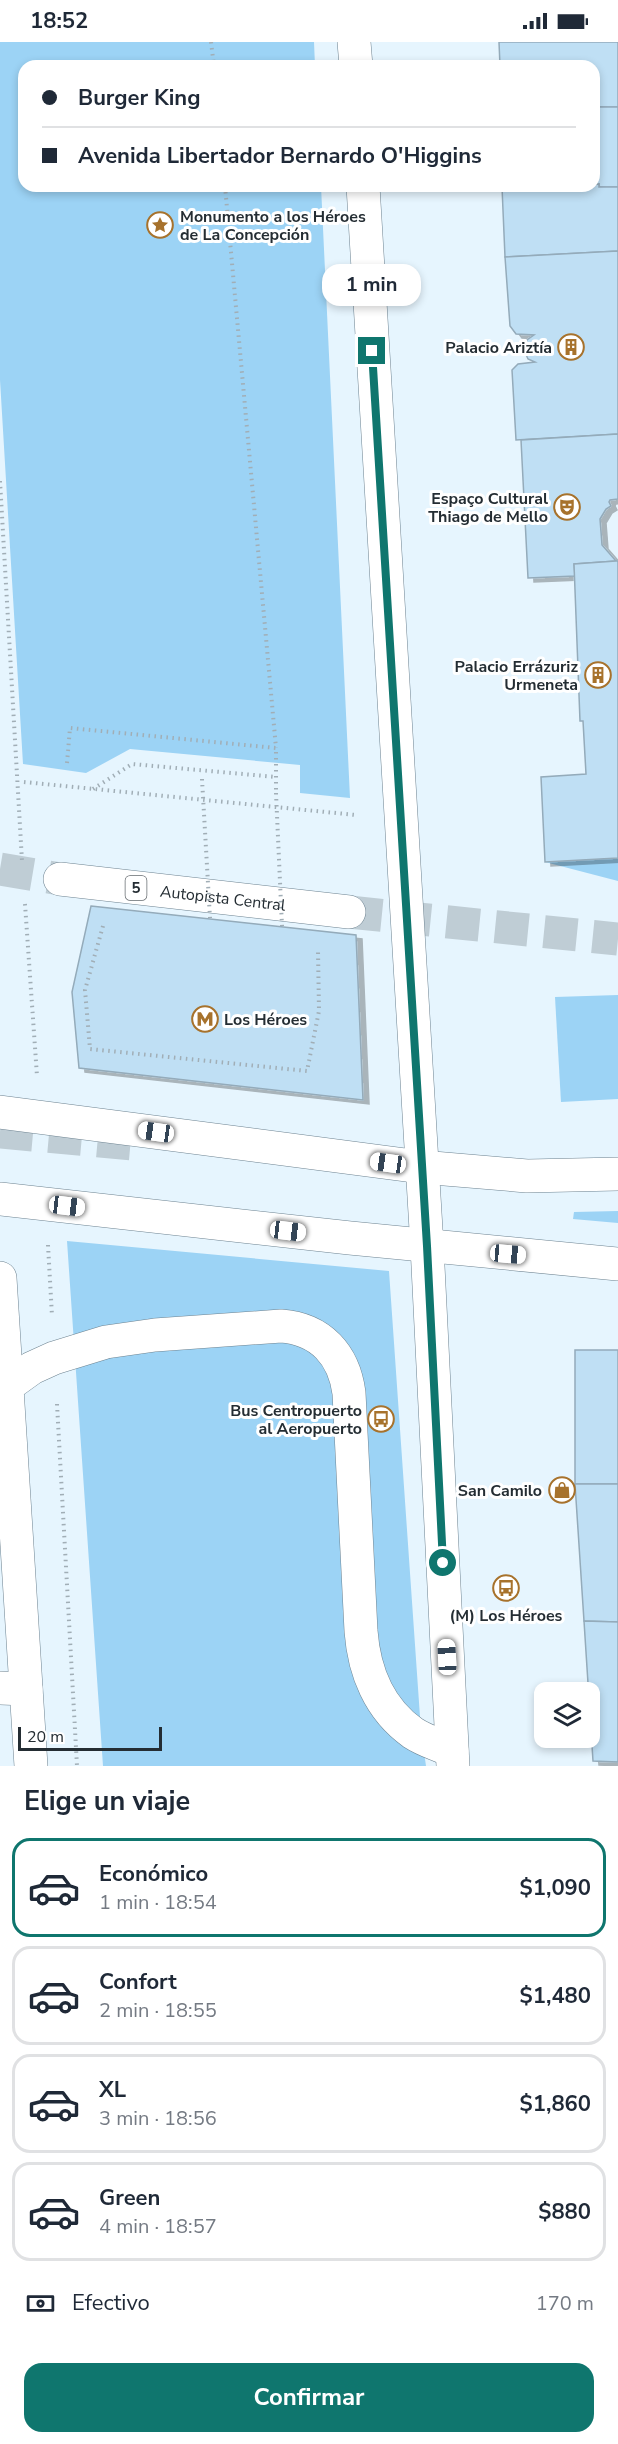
<!DOCTYPE html>
<html lang="es">
<head>
<meta charset="utf-8">
<style>
  :root { --surface:#fff; --page:#f2f2f3; --text:#1f2937; --muted:#747a83; --line:#e0e1e3; --accent:#0f766e }
  body { margin:0; font-family:"Nunito Sans",sans-serif; background:var(--page); color:var(--text); height:100vh; display:flex; flex-direction:column; font-size:22px; white-space:nowrap }
  * { box-sizing:border-box; margin:0 }
  p { font-size:20px; color:var(--muted) }
  .icon { flex:none; width:33px; height:33px; fill:none; stroke:currentColor; stroke-width:2; stroke-linecap:round; stroke-linejoin:round }
  .map { position:relative; height:1724px; overflow:hidden }
  .details { display:flex; flex-direction:column; background:var(--surface); flex:1 }
  .details>* { flex:none }
  .hud { position:absolute; left:18px; top:18px; width:582px; height:132px; border-radius:18px; box-shadow:0 3px 9px #0003; display:grid; align-content:center; height:132px; padding:0 24px; background:var(--surface) }
  .fabs { position:absolute; left:534px; top:1640px; display:grid; gap:12px }
  .fabs a { display:grid; place-items:center; width:66px; height:66px; border-radius:12px; background:var(--surface); box-shadow:0 3px 9px #0003; font-size:30px }
  .scale { position:absolute; left:18px; bottom:15px; width:144px; box-sizing:border-box; padding-left:6px; border:3px solid #242d33; border-top:0; font-size:16px; line-height:21px; white-space:nowrap; color:#242d33; -webkit-text-stroke:4px #fff; paint-order:stroke }
  .end { position:absolute; width:27px; height:27px; margin:-14px; border:8px solid #0f766e; background:#fff; box-shadow:0 0 0 3px #fff }
  .from { border-radius:50% }
  .bubble { position:absolute; height:42px; border-radius:18px; background:var(--surface); box-shadow:0 3px 9px #0003; font-size:20px; font-weight:700; line-height:42px; text-align:center }
  .car { position:absolute; width:18px; height:36px; margin:-18px -9px; border-radius:8px; box-shadow:0 0 4px 2px #0007; background:linear-gradient(#fff 24%,#345 0 40%,#fff 0 76%,#345 0 86%,#fff 0) }
  .hud b { display:flex; align-items:center; gap:21px; height:57px; font-size:22px }
  .hud b+b { border-top:2px solid var(--line) }
  .hud i { width:15px; height:15px; background:var(--text) }
  ul { padding:0; list-style:none }
  li { display:flex; align-items:center; gap:18px; height:99px; margin:0 12px 9px; padding:0 12px; border:3px solid var(--line); border-radius:18px }
  li div { flex:1 }
  li b { display:block; font-size:22px }
  li em { font-style:normal; font-weight:700 }
  li.active { border-color:var(--accent) }
  li>.icon { width:54px; height:54px; stroke-width:1.5 }
  h2 { padding:0 24px; font-size:27px; line-height:72px }
  .pay { display:flex; align-items:center; gap:15px; height:66px; padding:0 24px; font-size:22px }
  .pay p { margin-inline-start:auto }
  .cta { display:flex; gap:12px; margin-top:auto; padding:12px 24px }
  .cta a { flex:1; height:69px; border-radius:18px; background:var(--accent); color:#fff; font-size:24px; font-weight:700; line-height:69px; text-align:center }
  .status { display:flex; justify-content:space-between; align-items:center; height:42px; padding:0 30px; background:var(--surface); direction:ltr }
  .status svg { height:16px; fill:currentColor }
  .map>svg:first-child { display:block }
  .green { fill:#9cd3f5 }
  .building { fill:#bfdff4; stroke:#94abba; stroke-width:1.5; filter:url(#shadow) }
  .lines { fill:none; stroke-linecap:round; stroke-linejoin:round }
  .motorway-tunnel { stroke:#bfcdd5; stroke-width:33; stroke-dasharray:33 16; stroke-linecap:butt }
  .tertiary-casing { stroke:#6d8391; stroke-width:34 }
  .primary-casing { stroke:#6d8391; stroke-width:34 }
  .motorway-casing { stroke:#6d8391; stroke-width:34 }
  .path { stroke:#a1aeb6; stroke-width:4; stroke-dasharray:1.5 4.5; stroke-linecap:butt }
  .tertiary { stroke:#fff; stroke-width:33 }
  .primary { stroke:#fff; stroke-width:33 }
  .motorway { stroke:#fff; stroke-width:33 }
  .path-bridge { stroke:#a1aeb6; stroke-width:4; stroke-dasharray:1.5 4.5; stroke-linecap:butt }
  .route { stroke:#0f766e; stroke-width:8 }
  .labels { text-anchor:middle; stroke-width:6; stroke-linejoin:round; paint-order:stroke }
  .shield { fill:#fff; stroke:#666c70; stroke-width:1.5 }
  .shield-label { font-size:15px; font-weight:bold; fill:#242d33 }
  .poi-label { font-size:16px; font-weight:bold; fill:#242d33; stroke:#fff; text-anchor:end }
  .street-label { font-size:16px; fill:#242d33; stroke:#fff }
</style>
</head>
<body>
<div class="status"><b>18:52</b><svg viewBox="0 0 49 12"><path d="M0 12V9h3v3zM5 12V6h3v6zM10 12V3h3v9zM15 12V0h3v12zM26 1h20v11H26zM47 4h2v5h-2z"/></svg></div>
<div class="map">
<svg width="618" height="1724" viewBox="0 0 618 1724">
  <defs>
    <filter id="shadow"><feDropShadow dx="6" dy="4" stdDeviation="0" flood-color="#0004"/></filter>
  </defs>
  <rect width="100%" height="100%" fill="#e6f5fe"/>
  <!-- green -->
  <g class="green">
    <polygon points="0,0 314,0 315,24 24,24 24,144 321,144 350,756 300,751 300,723 130,707 86,731 23,722 0,338"/>
    <polygon points="618,816 618,839 545,820"/>
    <polygon points="618,953 618,1057 561,1060 555,955"/>
    <polygon points="618,1169 618,1181 573,1177 574,1170"/>
    <polygon points="67,1199 389,1229 421,1689 426,1724 103,1724"/>
  </g>
  <!-- building -->
  <g class="building">
    <polygon points="499,0 618,0 618,65 594,65 594,24 500,24"/>
    <polygon points="594,65 618,65 618,145 599,145 599,142 594,143"/>
    <polygon points="599,142 599,145 618,145 618,209 505,215 502,145"/>
    <polygon points="618,209 618,392 516,398 512,328 518,322 535,320 528,317 524,308 527,298 534,293 516,292 510,284 505,215"/>
    <polygon points="618,392 618,457 610,458 609,460 611,464 606,467 600,477 602,503 616,519 574,522 575,534 528,536 521,398"/>
    <polygon points="616,519 618,519 618,816 545,820 541,735 586,732 583,679 580,679 574,522"/>
    <polygon points="91,864 356,893 363,1058 79,1026 72,950"/>
    <rect x="575" y="1308" width="43" height="134"/>
    <polygon points="575,1442 618,1442 618,1580 584,1579"/>
    <polygon points="584,1579 618,1580 618,1720 593,1719"/>
  </g>
  <g class="lines">
    <!-- motorway-tunnel -->
    <g class="motorway-tunnel">
      <polyline points="0,827 60,837"/>
      <polyline points="349,870 618,897"/>
      <polyline points="0,1090 132,1102"/>
    </g>
    <!-- tertiary casing -->
    <g class="tertiary-casing">
      <polyline id="tertiary" points="0,1646 26,1647"/>
    </g>
    <!-- primary casing -->
    <g class="primary-casing">
      <g id="primary">
        <polyline points="354,0 356,24"/>
        <polyline points="363,144 427,1204 453,1724"/>
        <polyline points="0,1070 421,1125 527,1134 618,1132"/>
        <polyline points="0,1157 350,1196 618,1222"/>
        <polyline points="0,1236 31,1724"/>
        <path d="M 7,1344 L 32,1326 L 54,1316 L 106,1300 L 155,1293 L 281,1284 C 321,1287 344,1313 349,1351 L 361,1589 C 364,1629 379,1667 413,1691 C 425,1699 440,1703 452,1709"/>
      </g>
    </g>
    <!-- motorway casing -->
    <g class="motorway-casing">
      <g id="motorway">
        <path id="s1" d="M 60,837 L 349,870"/>
      </g>
    </g>
    <!-- path -->
    <g class="path">
      <polyline points="211,0 214,24"/>
      <polyline points="225,144 276,706"/>
      <polyline points="0,439 22,819"/>
      <polyline points="67,721 70,686 276,706 276,751"/>
      <polyline points="24,740 356,773"/>
      <polyline points="93,747 132,722 276,735"/>
      <polyline points="25,862 37,1034"/>
      <polyline points="103,884 85,948 90,1007 307,1029 319,969 318,908"/>
      <polyline points="48,1203 52,1274"/>
      <polyline points="57,1362 77,1724"/>
    </g>
    <!-- tertiary -->
    <use href="#tertiary" class="tertiary"/>
    <!-- primary -->
    <use href="#primary" class="primary"/>
    <!-- motorway -->
    <use href="#motorway" class="motorway"/>
    <!-- path-bridge -->
    <g class="path-bridge">
      <polyline points="202,737 210,876"/>
      <polyline points="276,751 282,884"/>
    </g>
  </g>
  <g class="lines">
    <!-- route -->
    <polyline class="route" points="372,309 427,1204 443,1521"/>
  </g>
  <!-- icons -->
  <defs>
    <g id="sight-ring" transform="scale(1.35)"><circle r="9.5" fill="#fff" stroke="#a7722c" stroke-width="1.5"/><path d="M0-6L1.8-2.2L6-1.7L2.9 1.2L3.7 5.4L0 3.3L-3.7 5.4L-2.9 1.2L-6-1.7L-1.8-2.2Z" fill="#a7722c"/></g>
    <g id="building-ring" transform="scale(1.35)"><circle r="9.5" fill="#fff" stroke="#a7722c" stroke-width="1.5"/><path d="M-4-6H4V6H1V3H-1V6H-4ZM-2.5-4.3h1.7v1.8h-1.7ZM.8-4.3h1.7v1.8H.8ZM-2.5-1h1.7V.8h-1.7ZM.8-1h1.7V.8H.8Z" fill="#a7722c"/></g>
    <g id="theatre-ring" transform="scale(1.35)"><circle r="9.5" fill="#fff" stroke="#a7722c" stroke-width="1.5"/><path d="M-5-5.5Q0-4 5-5.5V0Q5 5 0 6Q-5 5-5 0ZM-3.3-2.5H-1v1.5H-3.3ZM1-2.5H3.3v1.5H1ZM-2.8 1Q0 5.5 2.8 1Z" fill="#a7722c"/></g>
    <g id="metro-ring" transform="scale(1.35)"><circle r="9.5" fill="#fff" stroke="#a7722c" stroke-width="1.5"/><path d="M-5.5 5V-5H-3L0 0L3-5H5.5V5H3V-.5L0 4L-3-.5V5Z" fill="#a7722c"/></g>
    <g id="bus-ring" transform="scale(1.35)"><circle r="9.5" fill="#fff" stroke="#a7722c" stroke-width="1.5"/><path d="M-5-6H5V4H4V6H2V4H-2V6H-4V4H-5ZM-3.5-4V0h7V-4ZM-3.5 1.2v1.5H-2V1.2ZM2 1.2v1.5H3.5V1.2Z" fill="#a7722c"/></g>
    <g id="shop-ring" transform="scale(1.35)"><circle r="9.5" fill="#fff" stroke="#a7722c" stroke-width="1.5"/><path d="M-5-2.5h2.3a2.7 3.5 0 0 1 5.4 0H5L5.5 6h-11ZM-1.5-2.5h3a1.5 2.3 0 0 0-3 0Z" fill="#a7722c"/></g>
  </defs>
  <g fill-rule="evenodd">
    <use href="#sight-ring" x="160" y="183"/>
    <use href="#building-ring" x="571" y="305"/>
    <use href="#theatre-ring" x="567" y="465"/>
    <use href="#building-ring" x="598" y="633"/>
    <use href="#metro-ring" x="205" y="977"/>
    <use href="#bus-ring" x="381" y="1377"/>
    <use href="#shop-ring" x="562" y="1448"/>
    <use href="#bus-ring" x="506" y="1546"/>
  </g>
  <g class="labels">
    <!-- shield labels -->
    <rect class="shield" x="125.5" y="834" width="21" height="24" rx="4.5"/>
    <g class="shield-label">
      <text x="136" y="851">5</text>
    </g>
    <!-- poi labels -->
    <g class="poi-label">
      <text x="180" y="180" text-anchor="start">Monumento a los Héroes<tspan x="180" dy="18">de La Concepción</tspan></text>
      <text x="552" y="311">Palacio Ariztía</text>
      <text x="548" y="462">Espaço Cultural<tspan x="548" dy="18">Thiago de Mello</tspan></text>
      <text x="578" y="630">Palacio Errázuriz<tspan x="578" dy="18">Urmeneta</tspan></text>
      <text x="224" y="983" text-anchor="start">Los Héroes</text>
      <text x="362" y="1374">Bus Centropuerto<tspan x="362" dy="18">al Aeropuerto</tspan></text>
      <text x="542" y="1454">San Camilo</text>
      <text x="506" y="1579" text-anchor="middle">(M) Los Héroes</text>
    </g>
    <!-- street labels -->
    <g class="street-label">
      <text dy="6" stroke="none"><textPath href="#s1" startOffset="164">Autopista Central</textPath></text>
    </g>
  </g>
</svg>
<div class="fabs">
<a><svg class="icon" aria-label="layers" viewBox="0 0 24 24"><path d="M12 4l9 5-9 5-9-5zM3 14l9 5 9-5"/></svg></a>
</div>
<div class="scale">20 m</div>
<i class="end from" style="left:443px;top:1521px"></i>
<i class="end" style="left:372px;top:309px"></i>
<div class="bubble" style="left:322px;top:222px;width:99px">1 min</div>
<i class="car" style="left:156px;top:1090px;rotate:278deg"></i>
<i class="car" style="left:388px;top:1121px;rotate:278deg"></i>
<i class="car" style="left:67px;top:1164px;rotate:97deg"></i>
<i class="car" style="left:288px;top:1189px;rotate:97deg"></i>
<i class="car" style="left:508px;top:1212px;rotate:95deg"></i>
<i class="car" style="left:447px;top:1615px;rotate:357deg"></i>
<div class="hud">
<b><i class="from"></i>Burger King</b>
<b><i></i>Avenida Libertador Bernardo O'Higgins</b>
</div>
</div>
<section class="details">
<h2>Elige un viaje</h2>
<ul>
<li class="active"><svg class="icon" aria-label="car" viewBox="0 0 24 24"><path d="M5 17H2v-5l4-1 3-4h7l3 4 3 1v5h-3M9 17h6M6 11h13"/><circle cx="7" cy="17" r="2"/><circle cx="17" cy="17" r="2"/></svg><div><b>Económico</b><p>1 min · 18:54</p></div><em>$1,090</em></li>
<li><svg class="icon" aria-label="car" viewBox="0 0 24 24"><path d="M5 17H2v-5l4-1 3-4h7l3 4 3 1v5h-3M9 17h6M6 11h13"/><circle cx="7" cy="17" r="2"/><circle cx="17" cy="17" r="2"/></svg><div><b>Confort</b><p>2 min · 18:55</p></div><em>$1,480</em></li>
<li><svg class="icon" aria-label="car" viewBox="0 0 24 24"><path d="M5 17H2v-5l4-1 3-4h7l3 4 3 1v5h-3M9 17h6M6 11h13"/><circle cx="7" cy="17" r="2"/><circle cx="17" cy="17" r="2"/></svg><div><b>XL</b><p>3 min · 18:56</p></div><em>$1,860</em></li>
<li><svg class="icon" aria-label="car" viewBox="0 0 24 24"><path d="M5 17H2v-5l4-1 3-4h7l3 4 3 1v5h-3M9 17h6M6 11h13"/><circle cx="7" cy="17" r="2"/><circle cx="17" cy="17" r="2"/></svg><div><b>Green</b><p>4 min · 18:57</p></div><em>$880</em></li>
</ul>
<div class="pay"><svg class="icon" aria-label="cash" viewBox="0 0 24 24"><path d="M3 7h18v10H3z"/><circle cx="12" cy="12" r="2"/></svg>Efectivo<p>170 m</p></div>
<div class="cta"><a>Confirmar</a></div>
</section>
</body>
</html>
